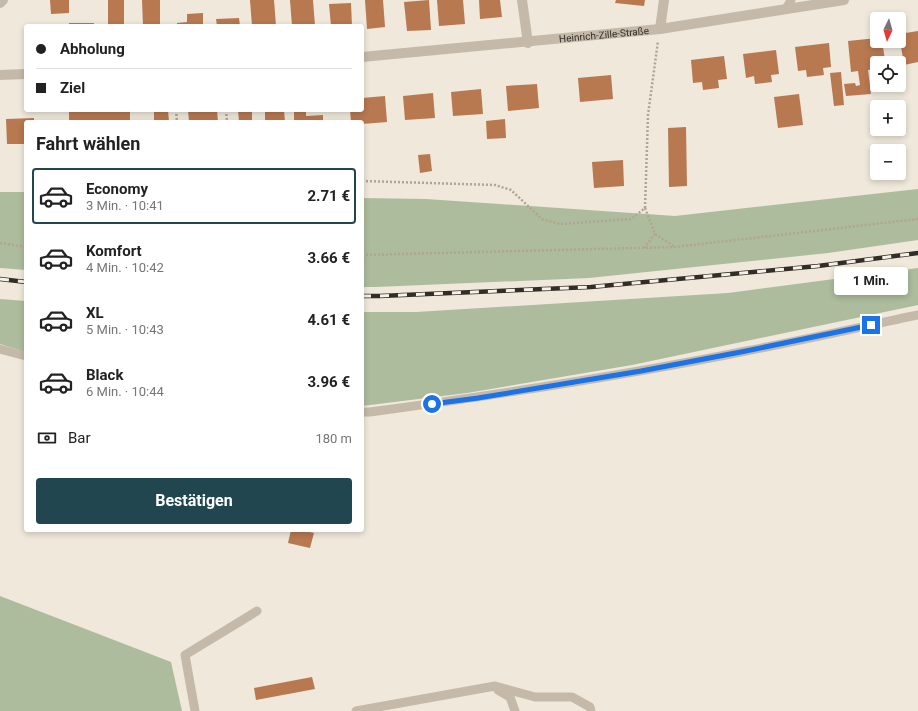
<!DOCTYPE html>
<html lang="de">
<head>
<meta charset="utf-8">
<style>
  :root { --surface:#fff; --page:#f6f6f6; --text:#222; --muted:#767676; --line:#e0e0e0; --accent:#224650 }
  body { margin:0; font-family:Roboto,sans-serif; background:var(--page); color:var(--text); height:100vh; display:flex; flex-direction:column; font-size:15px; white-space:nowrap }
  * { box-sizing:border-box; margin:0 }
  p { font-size:13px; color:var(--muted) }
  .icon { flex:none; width:22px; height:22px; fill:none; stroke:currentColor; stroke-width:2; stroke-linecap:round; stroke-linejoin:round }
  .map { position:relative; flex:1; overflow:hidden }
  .sheet { position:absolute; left:24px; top:120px; width:340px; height:412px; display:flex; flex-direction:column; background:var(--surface); border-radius:4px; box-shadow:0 2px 6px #0003 }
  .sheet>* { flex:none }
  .banner { position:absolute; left:24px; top:24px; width:340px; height:88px; border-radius:4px; box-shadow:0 2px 6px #0003; display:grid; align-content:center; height:88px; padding:0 12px; background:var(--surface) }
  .needle { width:26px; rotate:185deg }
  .fabs { position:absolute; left:870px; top:12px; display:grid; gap:8px }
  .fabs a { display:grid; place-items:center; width:36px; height:36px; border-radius:4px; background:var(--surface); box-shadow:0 2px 6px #0003; font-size:20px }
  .end { position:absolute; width:18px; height:18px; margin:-9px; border:5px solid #1a73e8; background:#fff; box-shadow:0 0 0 2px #fff }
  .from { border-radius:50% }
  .bubble { position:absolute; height:28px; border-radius:4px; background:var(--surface); box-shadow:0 2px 6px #0003; font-size:13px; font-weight:700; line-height:28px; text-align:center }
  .banner b { display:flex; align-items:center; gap:14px; height:38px; font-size:15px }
  .banner b+b { border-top:1px solid var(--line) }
  .banner i { width:10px; height:10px; background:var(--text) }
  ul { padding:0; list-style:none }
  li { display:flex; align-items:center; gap:12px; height:56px; margin:0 8px 6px; padding:0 4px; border:2px solid transparent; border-radius:4px }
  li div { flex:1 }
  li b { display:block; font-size:15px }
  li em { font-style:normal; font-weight:700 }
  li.active { border-color:var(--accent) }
  li>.icon { width:36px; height:36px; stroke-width:1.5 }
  h2 { padding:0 12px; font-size:18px; line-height:48px }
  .pay { display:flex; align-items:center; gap:10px; height:44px; padding:0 12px; font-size:15px }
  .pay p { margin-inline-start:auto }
  .button { display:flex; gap:8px; margin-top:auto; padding:8px 12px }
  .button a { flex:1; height:46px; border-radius:4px; background:var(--accent); color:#fff; font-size:16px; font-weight:700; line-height:46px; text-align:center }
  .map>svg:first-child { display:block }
  .green { fill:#adbc9d }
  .building { fill:#b87850 }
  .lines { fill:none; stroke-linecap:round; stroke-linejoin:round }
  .path { stroke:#b1a493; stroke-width:2.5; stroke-dasharray:2 2; stroke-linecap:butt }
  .lane { stroke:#c5baa9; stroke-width:9 }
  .street { stroke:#c5baa9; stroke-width:10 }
  .rail-casing { stroke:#332d28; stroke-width:4.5 }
  .rail { stroke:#f7f2e7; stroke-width:3; stroke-dasharray:9; stroke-linecap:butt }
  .route { stroke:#1a73e8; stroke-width:5 }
  .labels { text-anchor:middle; stroke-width:4; stroke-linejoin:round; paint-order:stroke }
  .street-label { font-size:10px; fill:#332d28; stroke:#f7f2e7 }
</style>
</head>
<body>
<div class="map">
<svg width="918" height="711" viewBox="0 0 918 711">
  <rect width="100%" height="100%" fill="#efe8db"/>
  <!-- green -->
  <g class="green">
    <polygon points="918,189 918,240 828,253 589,278 376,287 362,287 362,198 426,199 675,216"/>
    <polygon points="0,192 26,192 26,270 0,268"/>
    <polygon points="918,268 918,305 632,365 467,393 362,406 362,312 416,312 728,293"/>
    <polygon points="0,299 26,301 26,352 0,344"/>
    <polygon points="0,596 171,662 182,711 0,711"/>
  </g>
  <!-- building -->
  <g class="building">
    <polygon points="50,0 69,0 69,13 51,14"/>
    <rect x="108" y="0" width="16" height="26"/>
    <polygon points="142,0 160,0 160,26 143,26"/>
    <polygon points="250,0 274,0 276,26 252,26"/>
    <polygon points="290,0 313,0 315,26 292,26"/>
    <polygon points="365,0 383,0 385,27 367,29"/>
    <polygon points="429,0 431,30 407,31 404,2"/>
    <polygon points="437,0 463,0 465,24 439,26"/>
    <polygon points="479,0 500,0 502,17 480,19"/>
    <polygon points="616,0 645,0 644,6 615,3"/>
    <polygon points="351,3 352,26 331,26 329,4"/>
    <polygon points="203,13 203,26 177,26 177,23 187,22 187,14"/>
    <polygon points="239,18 240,26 217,26 216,19"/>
    <rect x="69" y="23" width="25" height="3"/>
    <polygon points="918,31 918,62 904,65 899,34"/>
    <polygon points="877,38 877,41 882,41 885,60 874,62 875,69 868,70 871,94 846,96 844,84 855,83 856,86 860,85 858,71 851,72 848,41"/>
    <polygon points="829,43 831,67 823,68 824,75 807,77 806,70 798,71 795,47"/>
    <polygon points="776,50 779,74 771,75 772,82 755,84 754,76 746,78 743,54"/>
    <polygon points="724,56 727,79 718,80 719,88 703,90 702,82 693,83 691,60"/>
    <polygon points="899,67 903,67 906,90 898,92 897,85 899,85"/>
    <polygon points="841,72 844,105 834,106 830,73"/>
    <polygon points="611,75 613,99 580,102 578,78"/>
    <polygon points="537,84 539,108 508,111 506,86"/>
    <polygon points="481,89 483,114 453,116 451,92"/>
    <polygon points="433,93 435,118 405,120 403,96"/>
    <polygon points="799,94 803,125 778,128 774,97"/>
    <polygon points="385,96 387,122 362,124 362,122 351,122 350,110 362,110 362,98"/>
    <rect x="69" y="110" width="61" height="12"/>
    <polygon points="154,110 168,110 169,122 154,122"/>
    <polygon points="188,110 217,110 218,122 189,122"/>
    <polygon points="238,110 252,110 252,122 239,122"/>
    <polygon points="265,110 284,110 285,122 265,122"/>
    <polygon points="294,110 306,110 306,116 323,115 323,122 294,122"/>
    <polygon points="34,118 34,122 26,122 26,144 7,144 6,119"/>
    <polygon points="505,119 506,138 487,139 486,121"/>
    <polygon points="686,127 687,186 669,187 668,128"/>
    <polygon points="430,154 432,171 420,173 418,155"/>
    <polygon points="623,160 624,186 594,188 592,162"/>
    <polygon points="291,530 301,530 314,533 310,548 288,543"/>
    <polygon points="312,677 315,689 256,700 254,688"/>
  </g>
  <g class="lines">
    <!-- path -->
    <g class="path">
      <polyline points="176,110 177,122"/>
      <polyline points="226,110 227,122"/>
      <polyline points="362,181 495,185 511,190 542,219 560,224 631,219 645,208 648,115 658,41"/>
      <polyline points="645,208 655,234 675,247"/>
      <polyline points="0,243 26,247"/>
      <polyline points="644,248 655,234"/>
      <polyline points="362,255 675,247 918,219"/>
    </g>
    <!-- lane -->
    <g class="lane">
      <polyline points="786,9 791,0"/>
      <polyline points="0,349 26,356"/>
      <path d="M 362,412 L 370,412 C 496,395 622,376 746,351 C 804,340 861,327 918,315"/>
      <polyline points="498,690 510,697 515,711"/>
      <polyline points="195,711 185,655 257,611"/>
      <polyline points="356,711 495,686 535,697 572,697 590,707 591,711"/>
    </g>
    <!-- street -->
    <g class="street">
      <polyline points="522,0 528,43"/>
      <polyline points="0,3 3,0"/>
      <polyline points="660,29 664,0"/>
      <path id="s1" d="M 362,57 L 660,29 L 844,0"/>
      <polyline points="0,75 26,74"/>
    </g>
    <!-- rail casing -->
    <g class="rail-casing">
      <g id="rail">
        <polyline points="0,279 26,282"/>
        <polyline points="362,296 380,296 591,287 818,266 918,253"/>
      </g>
    </g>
    <!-- rail -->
    <use href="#rail" class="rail"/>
  </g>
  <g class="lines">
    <!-- route -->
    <polyline class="route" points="432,404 478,398 641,371 746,351 871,325"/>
  </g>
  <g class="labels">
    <!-- street labels -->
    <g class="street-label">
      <text dy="4" stroke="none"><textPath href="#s1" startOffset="243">Heinrich-Zille-Straße</textPath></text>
    </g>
  </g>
</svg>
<div class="fabs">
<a><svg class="needle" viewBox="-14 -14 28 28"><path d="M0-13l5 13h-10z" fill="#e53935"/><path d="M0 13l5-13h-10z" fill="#767676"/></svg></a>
<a><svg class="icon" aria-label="locate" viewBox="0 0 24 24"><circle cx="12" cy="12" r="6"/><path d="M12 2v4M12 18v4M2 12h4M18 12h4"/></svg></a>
<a>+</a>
<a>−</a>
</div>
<i class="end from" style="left:432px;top:404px"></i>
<i class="end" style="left:871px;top:325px"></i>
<div class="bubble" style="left:834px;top:267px;width:74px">1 Min.</div>
<div class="banner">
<b><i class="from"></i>Abholung</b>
<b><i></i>Ziel</b>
</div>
<section class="sheet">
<h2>Fahrt wählen</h2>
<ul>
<li class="active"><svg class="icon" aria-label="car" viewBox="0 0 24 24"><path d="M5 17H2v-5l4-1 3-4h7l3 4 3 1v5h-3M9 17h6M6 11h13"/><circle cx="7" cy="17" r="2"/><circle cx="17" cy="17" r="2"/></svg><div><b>Economy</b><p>3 Min. · 10:41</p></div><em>2.71 €</em></li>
<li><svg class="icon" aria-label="car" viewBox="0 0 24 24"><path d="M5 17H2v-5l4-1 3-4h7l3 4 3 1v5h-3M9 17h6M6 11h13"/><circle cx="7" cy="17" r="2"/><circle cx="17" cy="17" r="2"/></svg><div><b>Komfort</b><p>4 Min. · 10:42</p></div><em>3.66 €</em></li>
<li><svg class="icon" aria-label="car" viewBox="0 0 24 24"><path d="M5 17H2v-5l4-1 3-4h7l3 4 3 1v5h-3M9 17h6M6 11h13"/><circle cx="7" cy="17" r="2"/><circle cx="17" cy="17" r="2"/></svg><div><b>XL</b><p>5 Min. · 10:43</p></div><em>4.61 €</em></li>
<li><svg class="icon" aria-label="car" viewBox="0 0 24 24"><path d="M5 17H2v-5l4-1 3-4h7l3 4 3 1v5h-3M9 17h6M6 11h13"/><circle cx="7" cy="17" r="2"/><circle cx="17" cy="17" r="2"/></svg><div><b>Black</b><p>6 Min. · 10:44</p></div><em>3.96 €</em></li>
</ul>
<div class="pay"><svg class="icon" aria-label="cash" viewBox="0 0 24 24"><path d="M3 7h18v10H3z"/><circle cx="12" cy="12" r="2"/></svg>Bar<p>180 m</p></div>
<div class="button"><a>Bestätigen</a></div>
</section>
</div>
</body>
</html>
